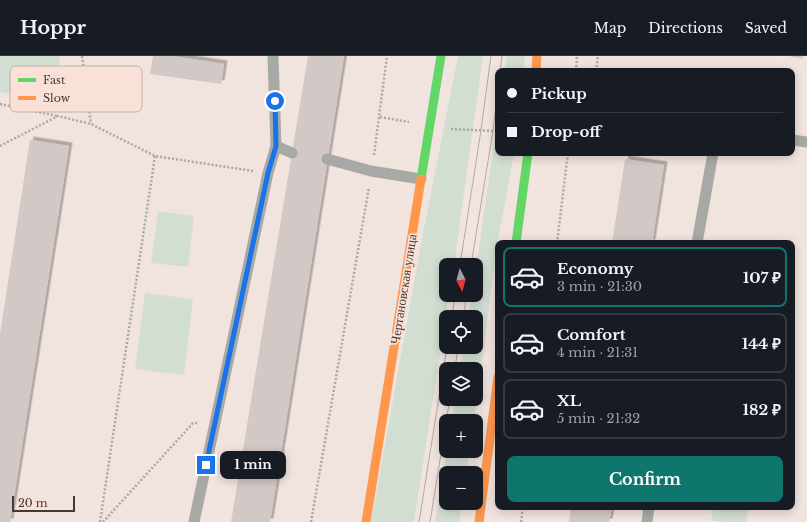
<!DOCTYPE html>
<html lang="en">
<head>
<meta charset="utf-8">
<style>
  :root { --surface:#171b24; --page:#242831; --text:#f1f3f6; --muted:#9ea1a6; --line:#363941; --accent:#0f766e }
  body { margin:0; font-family:"Libre Baskerville",serif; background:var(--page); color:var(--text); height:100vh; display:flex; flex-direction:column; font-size:15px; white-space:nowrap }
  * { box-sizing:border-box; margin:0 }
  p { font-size:13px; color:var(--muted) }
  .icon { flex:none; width:22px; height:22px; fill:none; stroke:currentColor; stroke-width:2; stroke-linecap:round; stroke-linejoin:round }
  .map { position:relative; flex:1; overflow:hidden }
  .panel { position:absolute; left:495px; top:184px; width:300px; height:270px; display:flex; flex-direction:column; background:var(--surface); border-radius:8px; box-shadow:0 2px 10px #0003 }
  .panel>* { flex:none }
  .hud { position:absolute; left:495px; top:12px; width:300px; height:88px; border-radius:8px; box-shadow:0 2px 10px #0003; display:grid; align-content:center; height:88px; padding:0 12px; background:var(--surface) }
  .needle { width:26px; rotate:174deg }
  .tools { position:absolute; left:439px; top:202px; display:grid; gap:8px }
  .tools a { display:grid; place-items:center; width:44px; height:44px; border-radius:8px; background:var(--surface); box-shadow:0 2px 10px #0003; font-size:20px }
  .scale { position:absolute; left:12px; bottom:10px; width:63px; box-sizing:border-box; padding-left:4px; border:2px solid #433a36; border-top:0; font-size:11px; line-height:14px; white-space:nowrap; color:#433a36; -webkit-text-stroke:3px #f9e1d7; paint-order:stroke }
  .end { position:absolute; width:18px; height:18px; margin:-9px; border:5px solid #1a73e8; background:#fff; box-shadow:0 0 0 2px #fff }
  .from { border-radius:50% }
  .bubble { position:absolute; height:28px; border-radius:8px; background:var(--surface); box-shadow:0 2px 10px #0003; font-size:13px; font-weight:700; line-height:28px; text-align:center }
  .hud b { display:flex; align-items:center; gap:14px; height:38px; font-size:15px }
  .hud b+b { border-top:1px solid var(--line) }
  .hud i { width:10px; height:10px; background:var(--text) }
  ul { padding:7px 0 0; list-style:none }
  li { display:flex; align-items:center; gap:12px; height:60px; margin:0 8px 6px; padding:0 4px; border:2px solid var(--line); border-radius:8px }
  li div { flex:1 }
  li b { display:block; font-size:15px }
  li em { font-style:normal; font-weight:700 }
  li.current { border-color:var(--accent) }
  li>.icon { width:36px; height:36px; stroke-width:1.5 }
  .cta { display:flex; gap:8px; margin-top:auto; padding:8px 12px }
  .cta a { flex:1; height:46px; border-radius:8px; background:var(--accent); color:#fff; font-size:16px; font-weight:700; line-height:46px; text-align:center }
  header { display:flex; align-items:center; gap:24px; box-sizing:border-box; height:56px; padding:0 20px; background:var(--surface); border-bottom:1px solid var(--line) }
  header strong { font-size:19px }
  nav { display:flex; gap:22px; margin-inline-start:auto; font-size:14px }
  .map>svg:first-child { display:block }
  .green { fill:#d3ded2 }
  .building { fill:#d2c8c5; filter:url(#shadow) }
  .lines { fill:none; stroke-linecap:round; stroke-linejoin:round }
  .path { stroke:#aaa8a4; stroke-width:2.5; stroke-dasharray:2 2; stroke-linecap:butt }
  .lane { stroke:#a6a9a4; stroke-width:11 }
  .fast { stroke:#63d668; stroke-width:9 }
  .slow { stroke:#ff974d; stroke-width:9 }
  .tram { stroke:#afaaa7; stroke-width:1 }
  .route { stroke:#1a73e8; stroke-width:5 }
  .labels { text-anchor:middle; stroke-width:3.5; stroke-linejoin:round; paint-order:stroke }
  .street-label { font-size:13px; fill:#433a36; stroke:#f9e1d7 }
  .key { fill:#f9e1d7; stroke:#c2afa7; stroke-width:1 }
  .key-label { font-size:11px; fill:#433a36 }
</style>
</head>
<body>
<header>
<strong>Hoppr</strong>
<nav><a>Map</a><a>Directions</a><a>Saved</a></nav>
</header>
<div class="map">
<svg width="807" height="466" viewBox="0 0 807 466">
  <defs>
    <filter id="shadow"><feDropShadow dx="3.5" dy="-3.5" stdDeviation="0" flood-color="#0004"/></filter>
  </defs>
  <rect width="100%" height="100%" fill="#f1e4df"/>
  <!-- green -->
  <g class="green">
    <path d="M 0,0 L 60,0 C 58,9 57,33 51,40 C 48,43 44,44 40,44 L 0,36 Z"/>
    <polygon points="458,0 483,0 454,209 446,209 446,239 449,239 414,466 371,466 421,188"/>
    <polygon points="507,0 525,0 524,15 504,15"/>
    <polygon points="498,59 498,97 514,97 497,190 474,365 452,365 455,343 476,343 476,313 460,313 464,291 476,291 476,261 468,261 472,239 476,239 476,213"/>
    <polygon points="158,155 194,160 188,211 151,207"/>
    <polygon points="145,237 193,243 184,319 135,313"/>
    <polygon points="447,395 470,395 466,417 446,417 446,447 462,447 459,466 435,466"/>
    <polygon points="714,451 749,451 746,466 723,466 711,464"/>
  </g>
  <!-- building -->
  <g class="building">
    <polygon points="153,0 172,0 224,8 221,28 150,18"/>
    <polygon points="308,0 344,0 270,466 231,466"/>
    <polygon points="789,0 803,0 803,3"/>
    <polygon points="30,84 69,90 10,466 0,466 0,278"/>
    <polygon points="625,103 664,109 652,187 612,187"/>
    <polygon points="571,451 612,451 609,466 569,466"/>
  </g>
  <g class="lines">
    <!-- path -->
    <g class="path">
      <polyline points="82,0 91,68"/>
      <polyline points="576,15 577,0"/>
      <polyline points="596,15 598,0"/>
      <polyline points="0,48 57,60"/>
      <polyline points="380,61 409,66"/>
      <polyline points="451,73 493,75 498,73"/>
      <polyline points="0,90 58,60 91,68 155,100 253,115"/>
      <polyline points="374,99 387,0"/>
      <polyline points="557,187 568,97"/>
      <polyline points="100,466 155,100"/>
      <polyline points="103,466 193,367 198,367"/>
      <polyline points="311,466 369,131"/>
      <polyline points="521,466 523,451"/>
    </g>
    <!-- lane -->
    <g class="lane">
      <polyline points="273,0 276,90 292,97"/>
      <polyline points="792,84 807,86"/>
      <polyline points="327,103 371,115 421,123"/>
      <polyline points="697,187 713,97"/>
      <polyline points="194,466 268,117 276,90"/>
      <polyline points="647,466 649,451"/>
    </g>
    <!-- fast -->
    <g class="fast">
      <polyline points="421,123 441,0"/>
      <polyline points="516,187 528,97"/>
    </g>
    <!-- slow -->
    <g class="slow">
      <polyline points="536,15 537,0"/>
      <polyline points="366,466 421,123"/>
      <polyline points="479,466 498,321"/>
    </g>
    <!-- tram -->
    <g class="tram">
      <polyline points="500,15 502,0"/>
      <polyline points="460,209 481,74 491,0"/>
      <polyline points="471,209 493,75 498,34"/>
      <polyline points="452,261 455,239"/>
      <polyline points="463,261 467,239"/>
      <polyline points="455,313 458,291"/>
      <polyline points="446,365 450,343"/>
      <polyline points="419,466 447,291"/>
      <polyline points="430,466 446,367"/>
    </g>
  </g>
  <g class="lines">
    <!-- route -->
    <polyline class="route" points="206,409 268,117 276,90 275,45"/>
  </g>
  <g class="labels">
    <!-- street labels -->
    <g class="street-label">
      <text transform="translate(403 233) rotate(-81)" y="5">Чертановская улица</text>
    </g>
  </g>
  <!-- legend -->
  <rect x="10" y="10" width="132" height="46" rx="6" class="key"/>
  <rect x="18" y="22" width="18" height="4" fill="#63d668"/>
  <rect x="18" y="40" width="18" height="4" fill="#ff974d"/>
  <g class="key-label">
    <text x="43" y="28">Fast</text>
    <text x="43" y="46">Slow</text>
  </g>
</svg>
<div class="tools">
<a><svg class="needle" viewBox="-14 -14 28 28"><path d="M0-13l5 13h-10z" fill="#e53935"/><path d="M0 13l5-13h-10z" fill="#9ea1a6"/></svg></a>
<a><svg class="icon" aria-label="locate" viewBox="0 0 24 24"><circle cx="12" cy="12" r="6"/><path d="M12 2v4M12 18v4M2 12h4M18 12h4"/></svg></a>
<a><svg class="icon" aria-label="layers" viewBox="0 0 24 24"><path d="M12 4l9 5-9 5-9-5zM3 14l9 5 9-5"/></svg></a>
<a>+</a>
<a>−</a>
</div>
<div class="scale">20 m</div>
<i class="end from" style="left:275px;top:45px"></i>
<i class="end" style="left:206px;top:409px"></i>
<div class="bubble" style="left:220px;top:395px;width:66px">1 min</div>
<div class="hud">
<b><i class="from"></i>Pickup</b>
<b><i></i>Drop-off</b>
</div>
<section class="panel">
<ul>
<li class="current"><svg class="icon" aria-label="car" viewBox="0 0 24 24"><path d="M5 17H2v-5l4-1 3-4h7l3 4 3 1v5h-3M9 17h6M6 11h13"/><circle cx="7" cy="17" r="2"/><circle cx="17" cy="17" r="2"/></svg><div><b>Economy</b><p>3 min · 21:30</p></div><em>107 ₽</em></li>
<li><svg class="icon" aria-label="car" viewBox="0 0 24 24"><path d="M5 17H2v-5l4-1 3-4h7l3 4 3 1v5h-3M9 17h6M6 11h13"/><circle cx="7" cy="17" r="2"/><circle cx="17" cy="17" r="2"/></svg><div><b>Comfort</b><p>4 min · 21:31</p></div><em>144 ₽</em></li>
<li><svg class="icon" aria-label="car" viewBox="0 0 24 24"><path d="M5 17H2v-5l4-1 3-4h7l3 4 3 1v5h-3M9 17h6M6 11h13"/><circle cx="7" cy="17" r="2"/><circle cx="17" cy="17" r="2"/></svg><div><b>XL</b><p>5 min · 21:32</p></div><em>182 ₽</em></li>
</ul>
<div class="cta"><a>Confirm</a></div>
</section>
</div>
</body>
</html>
